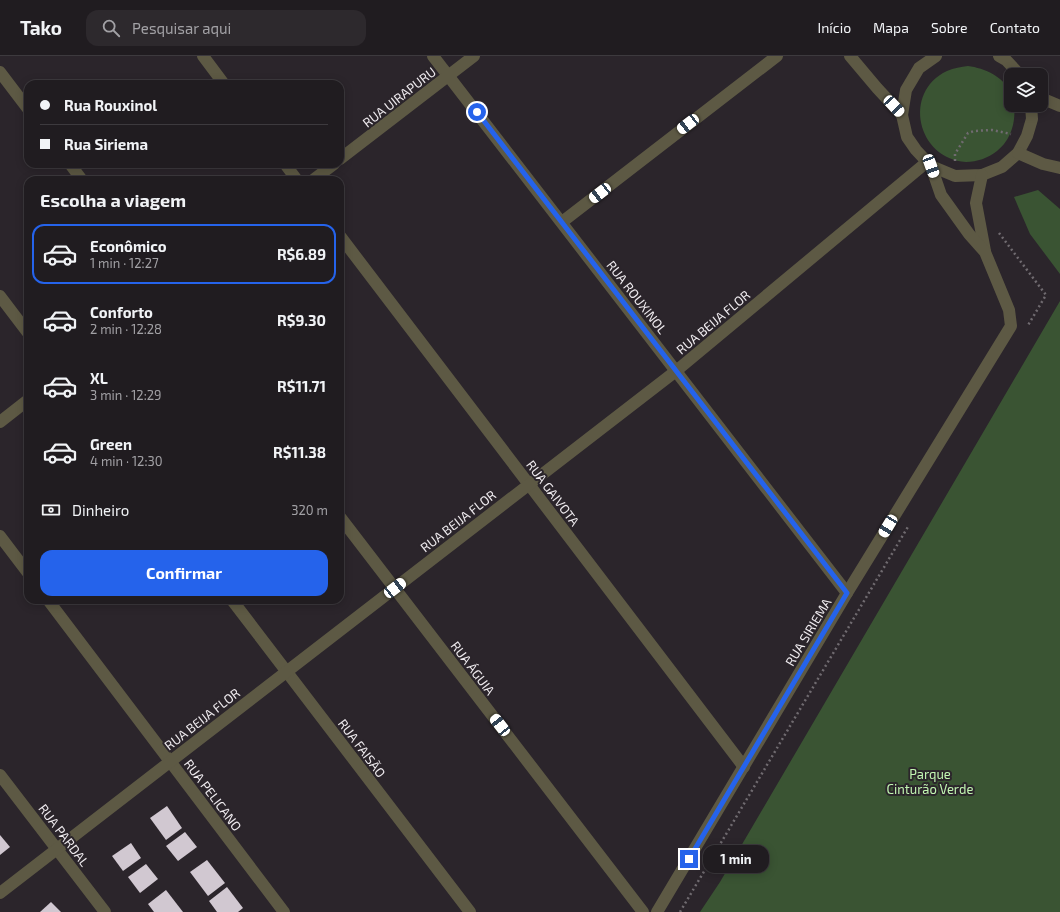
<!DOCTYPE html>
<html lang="pt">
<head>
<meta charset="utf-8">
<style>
  :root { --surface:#201c20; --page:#2d292d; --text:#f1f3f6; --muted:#a2a1a5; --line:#3d3a3e; --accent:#2563eb }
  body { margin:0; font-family:"Exo 2",sans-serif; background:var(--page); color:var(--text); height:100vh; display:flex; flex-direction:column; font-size:15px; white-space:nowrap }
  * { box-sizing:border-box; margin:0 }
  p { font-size:13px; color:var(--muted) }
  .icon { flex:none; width:22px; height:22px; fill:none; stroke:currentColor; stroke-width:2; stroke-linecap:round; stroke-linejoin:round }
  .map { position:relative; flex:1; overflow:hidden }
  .panel { position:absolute; left:24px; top:120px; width:320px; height:428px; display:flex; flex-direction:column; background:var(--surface); border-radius:12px; box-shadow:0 2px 10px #0003,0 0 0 1px var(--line) }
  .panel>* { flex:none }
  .banner { position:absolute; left:24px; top:24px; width:320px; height:88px; border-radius:12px; box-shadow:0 2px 10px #0003,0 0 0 1px var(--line); display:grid; align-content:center; height:88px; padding:0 16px; background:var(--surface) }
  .fabs { position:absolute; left:1004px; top:12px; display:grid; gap:8px }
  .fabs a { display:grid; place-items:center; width:44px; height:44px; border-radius:8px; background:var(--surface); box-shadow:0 2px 10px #0003,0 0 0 1px var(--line); font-size:20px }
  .end { position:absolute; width:18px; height:18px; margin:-9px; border:5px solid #2563eb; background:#fff; box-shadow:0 0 0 2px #fff }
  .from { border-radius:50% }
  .bubble { position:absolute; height:28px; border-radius:12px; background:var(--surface); box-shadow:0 2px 10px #0003,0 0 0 1px var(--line); font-size:13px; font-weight:700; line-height:28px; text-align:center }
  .car { position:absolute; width:12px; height:24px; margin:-12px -6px; border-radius:5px; box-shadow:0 0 3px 1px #0007; background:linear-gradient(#fff 24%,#345 0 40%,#fff 0 76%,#345 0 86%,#fff 0) }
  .banner b { display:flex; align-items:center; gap:14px; height:38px; font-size:15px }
  .banner b+b { border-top:1px solid var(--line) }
  .banner i { width:10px; height:10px; background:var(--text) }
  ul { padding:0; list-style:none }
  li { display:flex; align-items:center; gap:12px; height:60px; margin:0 8px 6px; padding:0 8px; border:2px solid transparent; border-radius:12px }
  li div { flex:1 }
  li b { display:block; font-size:15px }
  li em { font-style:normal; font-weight:700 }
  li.on { border-color:var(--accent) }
  li>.icon { width:36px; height:36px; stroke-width:1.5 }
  h2 { padding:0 16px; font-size:18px; line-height:48px }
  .pay { display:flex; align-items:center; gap:10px; height:44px; padding:0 16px; font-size:15px }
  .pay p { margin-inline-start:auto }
  .primary-button { display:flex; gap:8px; margin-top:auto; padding:8px 16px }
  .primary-button a { flex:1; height:46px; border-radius:12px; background:var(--accent); color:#fff; font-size:16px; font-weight:700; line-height:46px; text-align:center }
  header { display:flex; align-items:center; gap:24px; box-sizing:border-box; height:56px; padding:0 20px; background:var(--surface); border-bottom:1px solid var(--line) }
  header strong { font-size:19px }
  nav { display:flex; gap:22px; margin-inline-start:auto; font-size:14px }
  .search { width:280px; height:36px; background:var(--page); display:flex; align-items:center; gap:10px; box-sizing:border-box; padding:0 14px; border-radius:12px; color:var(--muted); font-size:15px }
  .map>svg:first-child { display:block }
  .green { fill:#3a5433 }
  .building { fill:#d1c8d1 }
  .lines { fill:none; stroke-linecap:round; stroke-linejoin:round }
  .path { stroke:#706b70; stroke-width:2.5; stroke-dasharray:2 3; stroke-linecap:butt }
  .minor { stroke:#5d5944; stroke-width:12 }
  .route { stroke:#2563eb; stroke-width:5 }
  .labels { text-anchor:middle; stroke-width:4; stroke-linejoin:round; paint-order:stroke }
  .street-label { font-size:13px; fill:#efebef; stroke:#2b252b }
  .park-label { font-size:13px; fill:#c2f6b2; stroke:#2b252b }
</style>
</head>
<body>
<header>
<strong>Tako</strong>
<div class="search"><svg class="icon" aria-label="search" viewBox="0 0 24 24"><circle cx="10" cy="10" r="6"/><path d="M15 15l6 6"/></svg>Pesquisar aqui</div>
<nav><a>Início</a><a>Mapa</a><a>Sobre</a><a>Contato</a></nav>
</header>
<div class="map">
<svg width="1060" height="856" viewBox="0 0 1060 856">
  <rect width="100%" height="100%" fill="#2b252b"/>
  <!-- green -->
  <g class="green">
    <path d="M 968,10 C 984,12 1006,21 1011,39 C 1012,42 1011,46 1011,49 L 1014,49 C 1016,66 1011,84 997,95 C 988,102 977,106 966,106 C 917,103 902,36 947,15 C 954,12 961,11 968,10 Z"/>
    <polygon points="1038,134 1060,153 1060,218 1030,178 1014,141"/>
    <polygon points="1060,245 1060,856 700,856 720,826"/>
  </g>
  <!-- building -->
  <g class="building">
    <polygon points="167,750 182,772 166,784 150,762"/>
    <polygon points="185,776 197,791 178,805 166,790"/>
    <polygon points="0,779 10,791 0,799"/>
    <polygon points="131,787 141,802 123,815 112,800"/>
    <polygon points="207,804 225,827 208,840 190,816"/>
    <polygon points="146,808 158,823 140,837 128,821"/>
    <polygon points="227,831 243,852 238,856 217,856 209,845"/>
    <polygon points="166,834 183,856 154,856 148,848"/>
    <polygon points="51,846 61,856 40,856"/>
  </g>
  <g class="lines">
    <!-- path -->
    <g class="path">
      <polyline points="955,105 955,98 968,77 974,75 992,74 1011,78"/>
      <polyline points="999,177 1046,239 1027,271"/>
      <polyline points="680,856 909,469"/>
    </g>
    <!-- minor -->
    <g class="minor">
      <polyline points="203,0 224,28"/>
      <polyline points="433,0 847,537"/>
      <polyline points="850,0 877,32 902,59"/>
      <polyline points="936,0 919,12 906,34 902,59 907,81 916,94 931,110 955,120 982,119 1002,111 1018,97 1027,80 1032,63 1031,49"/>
      <polyline points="999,0 1006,4 1020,19"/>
      <polyline points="0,16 28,53"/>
      <polyline points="1041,42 1060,50"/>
      <polyline points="1018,97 1043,108 1060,112"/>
      <polyline points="340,103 474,0"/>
      <polyline points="70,108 82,124"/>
      <polyline points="285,108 297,124"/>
      <polyline points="982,119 976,147 985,195"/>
      <polyline points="313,124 334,108"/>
      <polyline points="562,166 777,0"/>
      <polyline points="340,180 744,711"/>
      <polyline points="0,240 28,277"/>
      <polyline points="0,366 28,344"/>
      <polyline points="340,461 643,856"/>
      <polyline points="0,480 28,517"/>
      <polyline points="48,544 284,856"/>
      <polyline points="232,544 470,856"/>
      <polyline points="0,719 105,856"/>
      <polyline points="0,837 676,315 927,106"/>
      <polyline points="657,856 847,537 1011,270 1009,254 985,196 969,178 941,139 931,110"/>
    </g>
  </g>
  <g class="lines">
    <!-- route -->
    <polyline class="route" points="477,56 847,537 689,803"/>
  </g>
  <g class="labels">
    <!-- street labels -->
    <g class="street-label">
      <text transform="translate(399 41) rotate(-38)" y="5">RUA UIRAPURU</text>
      <text transform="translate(637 241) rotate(52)" y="5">RUA ROUXINOL</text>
      <text transform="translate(713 266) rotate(-40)" y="5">RUA BEIJA FLOR</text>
      <text transform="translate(553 437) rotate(53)" y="5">RUA GAIVOTA</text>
      <text transform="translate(458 465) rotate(-38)" y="5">RUA BEIJA FLOR</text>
      <text transform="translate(808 576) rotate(-59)" y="5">RUA SIRIEMA</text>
      <text transform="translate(473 612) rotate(53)" y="5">RUA ÁGUIA</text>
      <text transform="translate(202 663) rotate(-38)" y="5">RUA BEIJA FLOR</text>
      <text transform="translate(362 692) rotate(53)" y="5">RUA FAISÃO</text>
      <text transform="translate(213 739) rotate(53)" y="5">RUA PELICANO</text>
      <text transform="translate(64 779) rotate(53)" y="5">RUA PARDAL</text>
    </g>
    <!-- park labels -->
    <g class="park-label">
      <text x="930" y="723">Parque<tspan x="930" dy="15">Cinturão Verde</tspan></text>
    </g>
  </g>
</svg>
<div class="fabs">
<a><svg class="icon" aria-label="layers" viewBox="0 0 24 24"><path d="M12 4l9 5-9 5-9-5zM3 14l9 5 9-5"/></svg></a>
</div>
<i class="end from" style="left:477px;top:56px"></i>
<i class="end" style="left:689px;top:803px"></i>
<div class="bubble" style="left:703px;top:789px;width:66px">1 min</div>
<i class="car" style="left:894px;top:50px;rotate:137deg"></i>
<i class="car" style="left:688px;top:68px;rotate:232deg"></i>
<i class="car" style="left:931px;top:110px;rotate:160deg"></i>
<i class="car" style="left:600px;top:137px;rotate:232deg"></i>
<i class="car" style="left:888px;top:470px;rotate:211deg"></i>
<i class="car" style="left:395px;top:532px;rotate:52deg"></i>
<i class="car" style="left:500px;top:669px;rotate:322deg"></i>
<div class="banner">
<b><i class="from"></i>Rua Rouxinol</b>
<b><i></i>Rua Siriema</b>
</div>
<section class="panel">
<h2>Escolha a viagem</h2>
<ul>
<li class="on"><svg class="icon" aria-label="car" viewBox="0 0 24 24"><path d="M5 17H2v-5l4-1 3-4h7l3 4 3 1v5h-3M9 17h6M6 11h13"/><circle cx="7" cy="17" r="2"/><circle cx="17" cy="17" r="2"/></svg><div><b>Econômico</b><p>1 min · 12:27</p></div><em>R$6.89</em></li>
<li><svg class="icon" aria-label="car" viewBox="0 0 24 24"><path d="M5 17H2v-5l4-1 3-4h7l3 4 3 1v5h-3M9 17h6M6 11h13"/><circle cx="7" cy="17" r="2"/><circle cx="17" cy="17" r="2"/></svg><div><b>Conforto</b><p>2 min · 12:28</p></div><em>R$9.30</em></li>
<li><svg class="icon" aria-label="car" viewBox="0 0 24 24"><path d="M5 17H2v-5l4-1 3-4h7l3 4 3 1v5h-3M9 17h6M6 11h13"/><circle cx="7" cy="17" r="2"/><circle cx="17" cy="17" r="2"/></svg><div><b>XL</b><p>3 min · 12:29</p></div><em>R$11.71</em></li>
<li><svg class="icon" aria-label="car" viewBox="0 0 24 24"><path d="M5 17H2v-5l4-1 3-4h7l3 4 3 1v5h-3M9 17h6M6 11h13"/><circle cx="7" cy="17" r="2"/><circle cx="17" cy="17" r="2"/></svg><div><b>Green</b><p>4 min · 12:30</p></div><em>R$11.38</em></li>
</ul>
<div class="pay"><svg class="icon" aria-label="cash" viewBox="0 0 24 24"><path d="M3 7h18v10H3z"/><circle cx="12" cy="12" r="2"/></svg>Dinheiro<p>320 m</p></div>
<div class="primary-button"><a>Confirmar</a></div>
</section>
</div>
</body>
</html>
